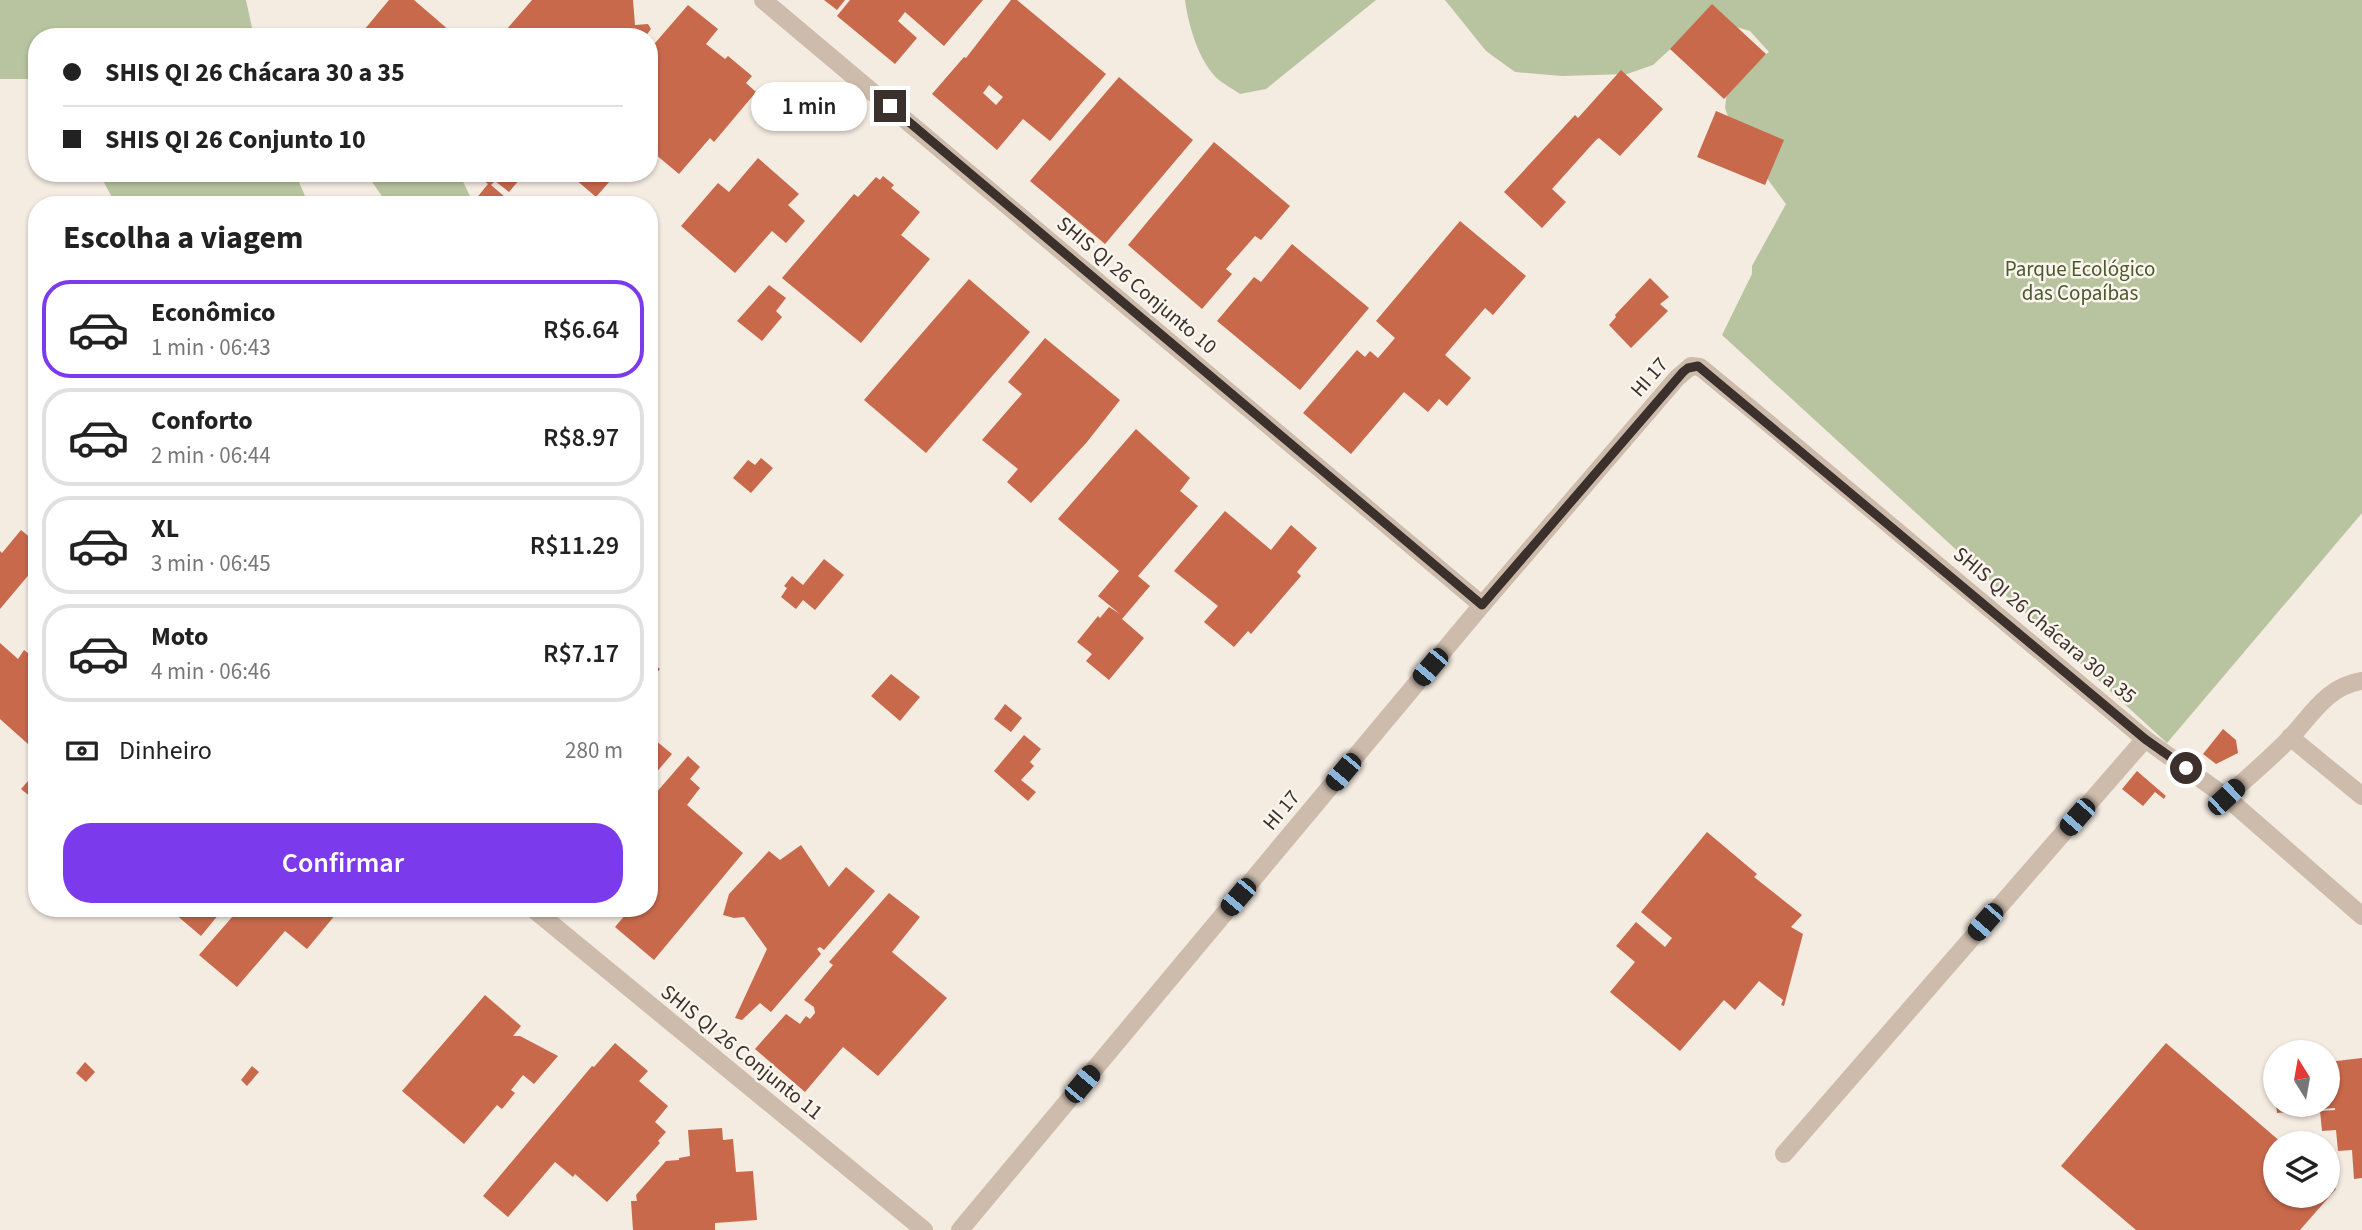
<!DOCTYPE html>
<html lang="pt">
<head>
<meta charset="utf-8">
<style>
  :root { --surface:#fff; --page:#f6f6f6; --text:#222; --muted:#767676; --line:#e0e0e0; --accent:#7c3aed }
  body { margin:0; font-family:"Source Sans 3",sans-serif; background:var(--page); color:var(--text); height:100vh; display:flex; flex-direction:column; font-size:26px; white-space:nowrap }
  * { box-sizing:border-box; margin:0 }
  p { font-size:23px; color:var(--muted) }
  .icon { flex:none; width:38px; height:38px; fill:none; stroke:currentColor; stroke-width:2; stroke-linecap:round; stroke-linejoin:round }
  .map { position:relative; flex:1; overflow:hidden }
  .details { position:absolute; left:28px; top:196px; width:630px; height:721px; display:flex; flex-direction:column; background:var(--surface); border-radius:28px; box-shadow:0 2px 5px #0004 }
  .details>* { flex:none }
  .guide { position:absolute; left:28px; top:28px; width:630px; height:154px; border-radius:28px; box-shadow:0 2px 5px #0004; display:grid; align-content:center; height:154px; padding:0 35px; background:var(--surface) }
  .needle { width:46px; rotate:349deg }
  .fabs { position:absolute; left:2263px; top:1040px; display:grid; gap:14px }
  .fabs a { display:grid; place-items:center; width:77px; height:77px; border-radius:50%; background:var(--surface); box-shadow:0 2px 5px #0004; font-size:35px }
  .end { position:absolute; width:32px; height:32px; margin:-16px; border:9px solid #3b302b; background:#fff; box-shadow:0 0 0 4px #fff }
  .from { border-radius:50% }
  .bubble { position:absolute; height:49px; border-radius:24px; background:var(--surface); box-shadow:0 2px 5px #0004; font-size:23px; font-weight:600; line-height:49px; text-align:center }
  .car { position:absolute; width:21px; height:42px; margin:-21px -10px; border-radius:9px; box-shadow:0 0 5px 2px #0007; background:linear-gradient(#222 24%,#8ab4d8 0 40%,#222 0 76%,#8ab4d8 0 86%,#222 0) }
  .guide b { display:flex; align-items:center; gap:24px; height:66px; font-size:26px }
  .guide b+b { border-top:2px solid var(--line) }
  .guide i { width:18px; height:18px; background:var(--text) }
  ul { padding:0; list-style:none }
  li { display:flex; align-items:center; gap:21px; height:98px; margin:0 14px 10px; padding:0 21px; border:4px solid var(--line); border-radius:28px }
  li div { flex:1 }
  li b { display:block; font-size:26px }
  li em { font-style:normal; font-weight:600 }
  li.selected { border-color:var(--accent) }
  li>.icon { width:63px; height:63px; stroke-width:1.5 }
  h2 { padding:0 35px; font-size:32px; line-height:84px }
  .pay { display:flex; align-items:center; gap:18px; height:77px; padding:0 35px; font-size:26px }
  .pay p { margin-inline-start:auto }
  .cta { display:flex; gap:14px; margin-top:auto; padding:14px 35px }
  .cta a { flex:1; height:80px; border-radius:28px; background:var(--accent); color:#fff; font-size:28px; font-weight:600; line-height:80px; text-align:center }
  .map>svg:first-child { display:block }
  .green { fill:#b8c4a0 }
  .building { fill:#c8694b; fill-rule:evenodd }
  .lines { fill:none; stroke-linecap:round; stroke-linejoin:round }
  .minor { stroke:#cdbbac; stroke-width:18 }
  .route { stroke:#3b302b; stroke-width:9 }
  .labels { text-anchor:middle; stroke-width:5; stroke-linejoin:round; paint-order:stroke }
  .park-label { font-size:21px; fill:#4a5a2e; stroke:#fbf5ee }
  .street-label { font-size:21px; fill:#3b302b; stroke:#fbf5ee }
</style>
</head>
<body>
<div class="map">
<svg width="2362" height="1230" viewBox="0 0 2362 1230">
  <rect width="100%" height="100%" fill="#f4ebe1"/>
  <!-- green -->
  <g class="green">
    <polygon points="0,0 246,0 254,37 37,37 37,86 30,79 0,79"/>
    <path d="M 1185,0 L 1376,0 L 1266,89 L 1240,94 C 1232,88 1219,82 1213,74 C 1197,55 1188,23 1185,0 Z"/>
    <polygon points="1445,0 2362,0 2362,513 2167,743 1722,335 1752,274 1752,266 1786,204 1735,135 1725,108 1728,81 1747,66 1769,52 1750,31 1719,22 1691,30 1653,65 1627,74 1562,76 1515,72 1486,51"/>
    <polygon points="99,173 295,173 309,205 116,205"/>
    <polygon points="366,173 459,173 474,205 388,205"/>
  </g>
  <!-- building -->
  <g class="building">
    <polygon points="389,0 414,0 457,37 371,37 364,30"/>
    <polygon points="532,0 633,0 635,25 648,24 651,29 645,37 500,37"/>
    <polygon points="824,0 845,0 837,10"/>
    <polygon points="850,0 983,0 944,46 905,12 898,21 917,38 895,64 837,16"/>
    <path d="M 1011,0 L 1017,0 L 1106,74 L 1050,141 L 1023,119 L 997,150 L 932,94 L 964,57 L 966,58 ZM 989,85 L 1003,97 L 996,105 L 983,93 Z"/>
    <polygon points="1712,4 1766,54 1724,99 1670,49"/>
    <polygon points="688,5 718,29 706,44 725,59 728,56 752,76 746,83 756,92 714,142 710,138 679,174 649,149 649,50"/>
    <polygon points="1621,70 1663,109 1620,156 1599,138 1596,140 1552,189 1566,202 1542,228 1504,192 1575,115 1578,118"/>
    <polygon points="1119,77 1193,140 1105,244 1030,181"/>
    <polygon points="1716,111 1784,140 1765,185 1697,157"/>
    <polygon points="1214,142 1290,206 1261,240 1255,236 1226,269 1232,274 1202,309 1128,245"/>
    <polygon points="758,158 799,194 788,205 805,221 786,243 772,231 735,273 681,226 718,183 729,192"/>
    <polygon points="475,173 525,173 509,192 495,181 491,185 511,202 508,205 471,205 488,184"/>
    <polygon points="568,173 617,173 596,197"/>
    <polygon points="883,176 894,185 891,188 920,212 901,235 930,259 861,343 782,278 854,194 858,197 876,177 880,180"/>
    <polygon points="1460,221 1526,276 1493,315 1485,308 1445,355 1471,378 1447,406 1439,399 1428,412 1404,392 1351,454 1303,413 1357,350 1365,357 1370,351 1378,358 1395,338 1376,321"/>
    <polygon points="1292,244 1369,308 1300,390 1217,321 1254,277 1261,282"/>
    <polygon points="1650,278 1669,297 1660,304 1668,311 1631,348 1609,325 1616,317 1615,315"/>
    <polygon points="969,279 1030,332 926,453 864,400"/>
    <polygon points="769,285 786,298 776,311 782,317 762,341 737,321"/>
    <polygon points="1045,338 1120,400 1087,442 1031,503 1007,482 1018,469 982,440 1022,394 1008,382"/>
    <polygon points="1136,429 1190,478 1180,491 1198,506 1138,576 1150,586 1122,619 1144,638 1109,680 1086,661 1092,654 1077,642 1098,616 1100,618 1109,607 1120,614 1098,596 1119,571 1058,519"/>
    <polygon points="761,458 773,468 751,493 733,478 748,460 755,465"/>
    <polygon points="1225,511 1271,550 1291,525 1317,548 1297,572 1301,576 1251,634 1248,631 1234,647 1204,622 1218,606 1174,571"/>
    <polygon points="21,530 37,543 37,565 0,609 0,551 2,553"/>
    <polygon points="824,559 844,575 815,610 803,600 796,609 781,597 787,588 784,586 792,576 803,585"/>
    <polygon points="0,643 18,659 24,650 37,660 37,733 28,744 0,719"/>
    <polygon points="649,660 660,669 649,682"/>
    <polygon points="891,674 920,697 900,721 871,696"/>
    <polygon points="1005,704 1022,718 1011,732 994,719"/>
    <polygon points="2223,729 2236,740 2238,753 2216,764 2203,754"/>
    <polygon points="649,735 672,754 649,781"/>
    <polygon points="1024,735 1041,749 1030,762 1034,766 1021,780 1036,792 1028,801 994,771"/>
    <polygon points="688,756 700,767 690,779 700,788 687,805 743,853 654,960 615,927 631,908 649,908 649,813 652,809 649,806 649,801"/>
    <polygon points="37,771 37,802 21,789"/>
    <polygon points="2137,771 2166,796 2165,797 2164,799 2155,792 2143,806 2122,789"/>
    <polygon points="1707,832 1757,874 1754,877 1802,915 1791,927 1803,934 1784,1006 1781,1005 1783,1000 1759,981 1735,1010 1724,1000 1680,1051 1610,992 1635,962 1616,946 1636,922 1665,947 1672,938 1641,912"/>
    <polygon points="801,845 829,887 846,867 875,891 824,950 820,947 817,949 821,954 771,1012 760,1003 742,1020 735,1018 767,949 744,917 734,918 723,915 729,894 769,851 780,860"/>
    <polygon points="889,893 920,917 892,952 947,998 878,1076 843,1047 805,1092 755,1049 786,1014 800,1024 806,1016 810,1019 815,1013 814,1007 804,1000 833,965 829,962"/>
    <polygon points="168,908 224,908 201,936"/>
    <polygon points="240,908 326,908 329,911 331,908 341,908 307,949 285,931 237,987 199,955"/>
    <polygon points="485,995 521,1026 513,1036 520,1036 558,1056 534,1084 523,1075 511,1090 515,1093 502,1109 497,1105 464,1144 402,1091"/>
    <polygon points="615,1043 648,1071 639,1081 668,1106 655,1122 666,1132 658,1141 660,1143 607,1202 575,1174 573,1177 555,1162 508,1217 483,1196 592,1066 594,1067"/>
    <polygon points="2166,1043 2282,1143 2275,1143 2275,1195 2328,1195 2328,1182 2336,1189 2300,1230 2136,1230 2061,1166"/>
    <polygon points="2362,1058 2362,1178 2354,1179 2352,1150 2338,1151 2336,1130 2322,1131 2320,1111 2335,1110 2335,1108 2277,1113 2276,1104 2328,1104 2328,1062"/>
    <polygon points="85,1062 95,1072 86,1082 76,1073"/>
    <polygon points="252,1066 259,1072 247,1086 241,1080"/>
    <polygon points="722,1128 723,1140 733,1139 736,1172 753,1171 757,1220 715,1223 715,1230 633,1230 631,1201 637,1201 636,1195 666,1161 679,1160 679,1158 690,1156 688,1130"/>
  </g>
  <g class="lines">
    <!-- minor -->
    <g class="minor">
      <polyline points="763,0 1482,605"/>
      <polyline points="2290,737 2362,796"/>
      <path d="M 2226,797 C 2248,777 2271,758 2291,737 C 2312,714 2328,686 2362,681"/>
      <polyline points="532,908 924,1230"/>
      <polyline points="1784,1154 2145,739"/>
      <polyline points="960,1230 1482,605 1677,378 1691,366 1700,367 1756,413 2145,739 2226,797 2362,916"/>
    </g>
  </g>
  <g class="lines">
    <!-- route -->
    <polyline class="route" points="890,106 1482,605 1683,372 1688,368 1698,366 2145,739 2186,768"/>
  </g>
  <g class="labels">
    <!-- park labels -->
    <g class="park-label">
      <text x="2080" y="276">Parque Ecológico<tspan x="2080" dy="24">das Copaíbas</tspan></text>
    </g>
    <!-- street labels -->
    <g class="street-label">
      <text transform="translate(1137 285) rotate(40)" y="7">SHIS QI 26 Conjunto 10</text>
      <text transform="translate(1649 377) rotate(-49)" y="7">HI 17</text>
      <text transform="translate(2045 625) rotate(40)" y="7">SHIS QI 26 Chácara 30 a 35</text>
      <text transform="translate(1281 810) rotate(-50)" y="7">HI 17</text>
      <text transform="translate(742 1052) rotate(39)" y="7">SHIS QI 26 Conjunto 11</text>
    </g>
  </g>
</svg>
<div class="fabs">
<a><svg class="needle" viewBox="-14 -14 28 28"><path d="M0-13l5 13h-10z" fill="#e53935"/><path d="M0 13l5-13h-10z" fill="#767676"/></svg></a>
<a><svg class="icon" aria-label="layers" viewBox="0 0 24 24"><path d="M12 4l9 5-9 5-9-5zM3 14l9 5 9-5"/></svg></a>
</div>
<i class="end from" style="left:2186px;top:768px"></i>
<i class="end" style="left:890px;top:106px"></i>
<div class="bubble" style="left:751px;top:82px;width:116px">1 min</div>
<i class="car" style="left:1430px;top:667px;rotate:220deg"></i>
<i class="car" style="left:1343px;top:772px;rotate:220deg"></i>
<i class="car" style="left:2226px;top:797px;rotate:47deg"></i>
<i class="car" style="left:2077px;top:817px;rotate:221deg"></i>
<i class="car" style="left:1238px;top:897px;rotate:220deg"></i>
<i class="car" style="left:1985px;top:922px;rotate:221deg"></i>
<i class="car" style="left:1082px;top:1084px;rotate:40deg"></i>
<div class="guide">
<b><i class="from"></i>SHIS QI 26 Chácara 30 a 35</b>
<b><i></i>SHIS QI 26 Conjunto 10</b>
</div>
<section class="details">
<h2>Escolha a viagem</h2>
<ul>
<li class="selected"><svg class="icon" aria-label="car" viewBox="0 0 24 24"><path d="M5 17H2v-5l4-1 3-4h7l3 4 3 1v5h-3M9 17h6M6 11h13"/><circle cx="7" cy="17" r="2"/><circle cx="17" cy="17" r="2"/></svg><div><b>Econômico</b><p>1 min · 06:43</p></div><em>R$6.64</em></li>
<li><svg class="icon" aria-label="car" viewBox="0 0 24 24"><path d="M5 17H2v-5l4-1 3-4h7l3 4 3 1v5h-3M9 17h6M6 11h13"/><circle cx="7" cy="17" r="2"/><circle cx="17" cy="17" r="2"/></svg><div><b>Conforto</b><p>2 min · 06:44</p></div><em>R$8.97</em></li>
<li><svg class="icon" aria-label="car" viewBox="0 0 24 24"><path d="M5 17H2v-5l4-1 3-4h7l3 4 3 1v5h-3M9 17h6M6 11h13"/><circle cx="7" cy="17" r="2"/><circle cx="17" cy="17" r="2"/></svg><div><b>XL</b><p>3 min · 06:45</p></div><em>R$11.29</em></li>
<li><svg class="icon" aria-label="car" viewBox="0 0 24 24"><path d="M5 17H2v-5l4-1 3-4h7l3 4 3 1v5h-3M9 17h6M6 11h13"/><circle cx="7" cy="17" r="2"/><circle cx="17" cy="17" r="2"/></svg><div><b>Moto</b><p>4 min · 06:46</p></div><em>R$7.17</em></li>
</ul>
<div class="pay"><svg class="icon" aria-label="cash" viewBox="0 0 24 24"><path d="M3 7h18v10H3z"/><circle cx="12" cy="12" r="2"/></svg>Dinheiro<p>280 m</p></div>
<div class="cta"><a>Confirmar</a></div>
</section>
</div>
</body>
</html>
